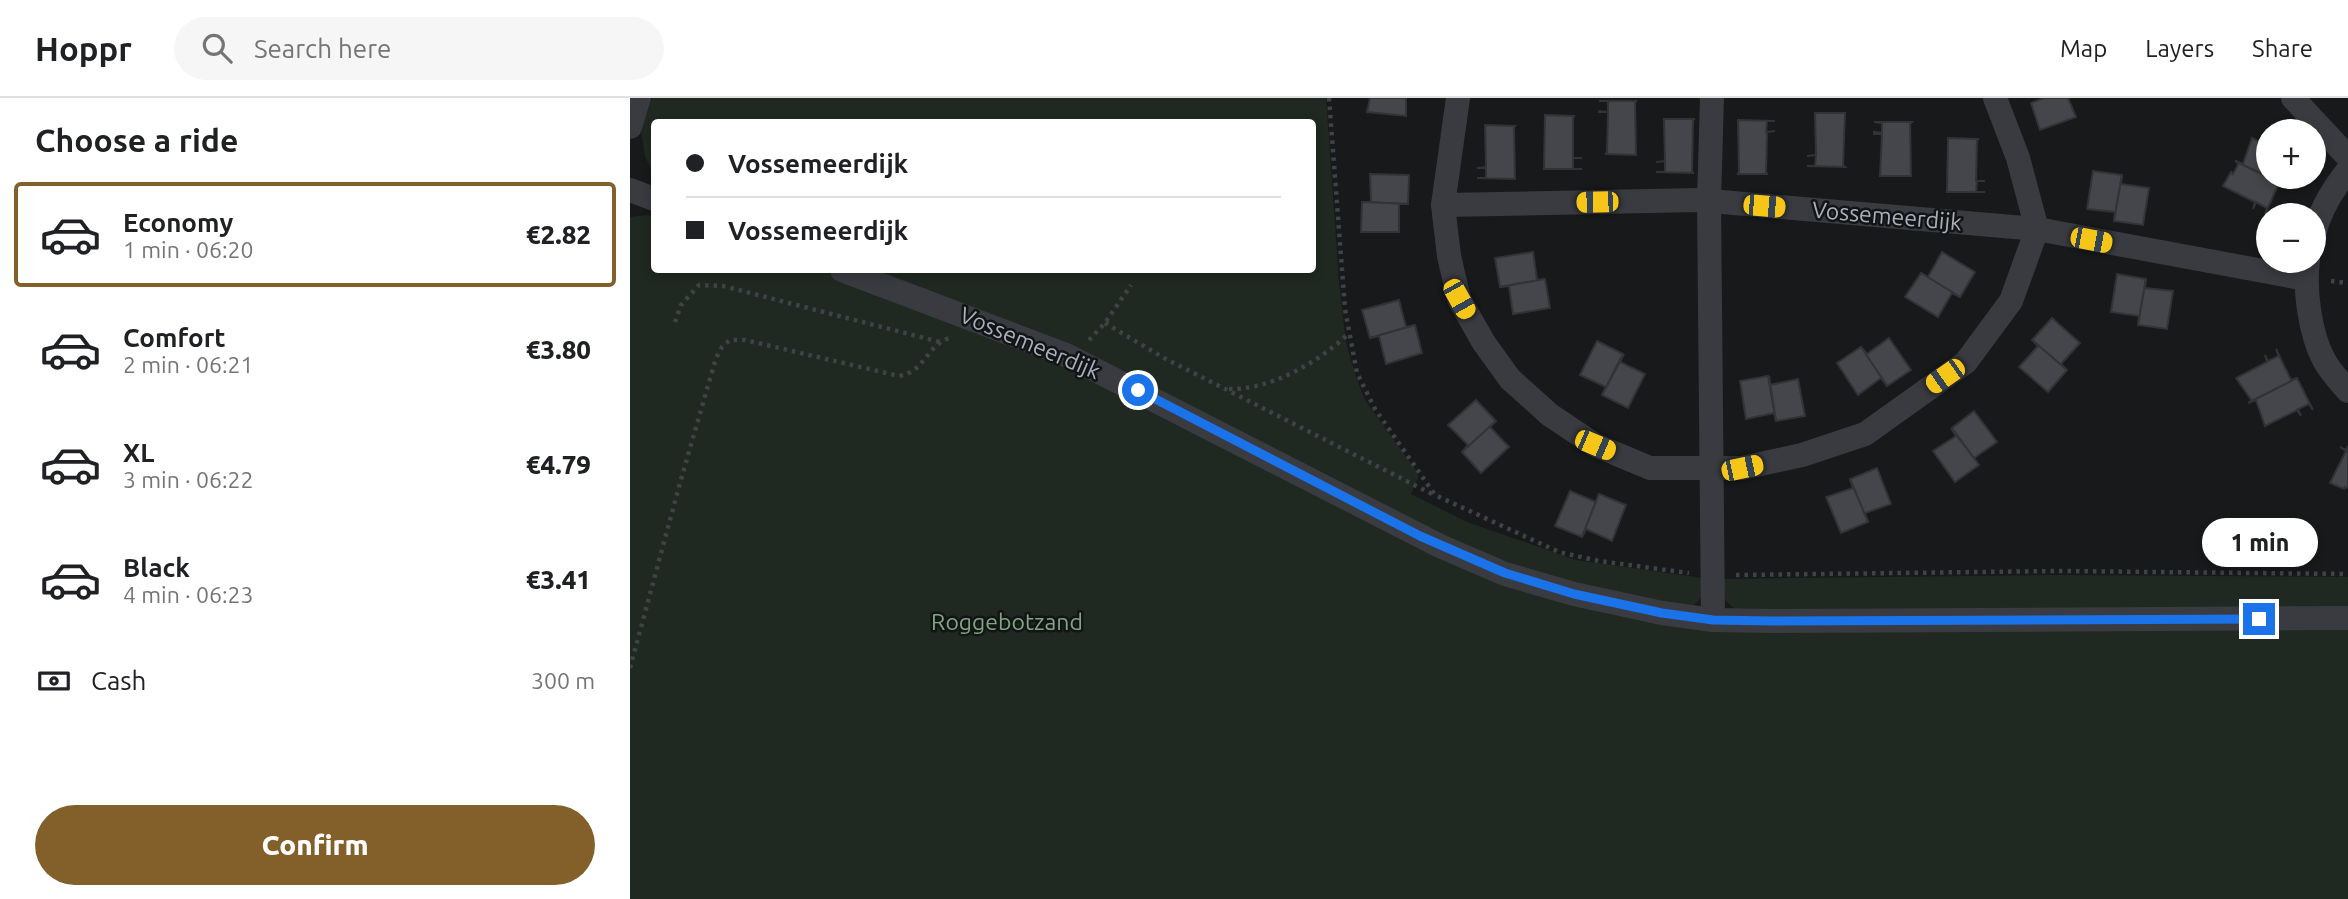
<!DOCTYPE html>
<html lang="en">
<head>
<meta charset="utf-8">
<style>
  :root { --surface:#fff; --page:#f6f6f6; --text:#202124; --muted:#757577; --line:#e0e0e0; --accent:#83602a }
  body { margin:0; font-family:Ubuntu,sans-serif; background:var(--page); color:var(--text); height:100vh; display:flex; flex-direction:column; font-size:26px; white-space:nowrap }
  * { box-sizing:border-box; margin:0 }
  p { font-size:23px; color:var(--muted) }
  .icon { flex:none; width:38px; height:38px; fill:none; stroke:currentColor; stroke-width:2; stroke-linecap:round; stroke-linejoin:round }
  .map { position:relative; flex:1; overflow:hidden }
  .side { display:flex; flex-direction:column; background:var(--surface); width:630px }
  .side>* { flex:none }
  .top-card { position:absolute; left:21px; top:21px; width:665px; height:154px; border-radius:7px; box-shadow:0 4px 10px #0003; display:grid; align-content:center; height:154px; padding:0 35px; background:var(--surface) }
  .buttons { position:absolute; left:1626px; top:21px; display:grid; gap:14px }
  .buttons a { display:grid; place-items:center; width:70px; height:70px; border-radius:50%; background:var(--surface); box-shadow:0 4px 10px #0003; font-size:35px }
  .end { position:absolute; width:32px; height:32px; margin:-16px; border:9px solid #1a73e8; background:#fff; box-shadow:0 0 0 4px #fff }
  .from { border-radius:50% }
  .bubble { position:absolute; height:49px; border-radius:24px; background:var(--surface); box-shadow:0 4px 10px #0003; font-size:23px; font-weight:800; line-height:49px; text-align:center }
  .car { position:absolute; width:21px; height:42px; margin:-21px -10px; border-radius:9px; box-shadow:0 0 5px 2px #0007; background:linear-gradient(#f5c518 24%,#345 0 40%,#f5c518 0 76%,#345 0 86%,#f5c518 0) }
  .top-card b { display:flex; align-items:center; gap:24px; height:66px; font-size:26px }
  .top-card b+b { border-top:2px solid var(--line) }
  .top-card i { width:18px; height:18px; background:var(--text) }
  ul { padding:0; list-style:none }
  li { display:flex; align-items:center; gap:21px; height:105px; margin:0 14px 10px; padding:0 21px; border:4px solid transparent; border-radius:7px }
  li div { flex:1 }
  li b { display:block; font-size:26px }
  li em { font-style:normal; font-weight:800 }
  li.on { border-color:var(--accent) }
  li>.icon { width:63px; height:63px; stroke-width:1.5 }
  h2 { padding:0 35px; font-size:32px; line-height:84px }
  .pay { display:flex; align-items:center; gap:18px; height:77px; padding:0 35px; font-size:26px }
  .pay p { margin-inline-start:auto }
  .cta { display:flex; gap:14px; margin-top:auto; padding:14px 35px }
  .cta a { flex:1; height:80px; border-radius:42px; background:var(--accent); color:#fff; font-size:28px; font-weight:800; line-height:80px; text-align:center }
  header { display:flex; align-items:center; gap:42px; box-sizing:border-box; height:98px; padding:0 35px; background:var(--surface); border-bottom:2px solid var(--line) }
  header strong { font-size:33px }
  nav { display:flex; gap:38px; margin-inline-start:auto; font-size:24px }
  .search { width:490px; height:63px; background:var(--page); display:flex; align-items:center; gap:18px; box-sizing:border-box; padding:0 24px; border-radius:38px; color:var(--muted); font-size:26px }
  main { display:flex; flex:1; min-height:0 }
  .map>svg:first-child { display:block }
  .green { fill:#202921 }
  .building { fill:#44464b; stroke:#323337; stroke-width:2 }
  .lines { fill:none; stroke-linecap:round; stroke-linejoin:round }
  .path { stroke:#3f4247; stroke-width:4.5; stroke-dasharray:3.5 5; stroke-linecap:butt }
  .minor { stroke:#393b40; stroke-width:24 }
  .route { stroke:#1a73e8; stroke-width:9 }
  .labels { text-anchor:middle; stroke-width:5; stroke-linejoin:round; paint-order:stroke }
  .street-label { font-size:23px; fill:#aab0bb; stroke:#131416 }
  .park-label { font-size:23px; fill:#81a781; stroke:#131416 }
</style>
</head>
<body>
<header>
<strong>Hoppr</strong>
<div class="search"><svg class="icon" aria-label="search" viewBox="0 0 24 24"><circle cx="10" cy="10" r="6"/><path d="M15 15l6 6"/></svg>Search here</div>
<nav><a>Map</a><a>Layers</a><a>Share</a></nav>
</header>
<main>
<section class="side">
<h2>Choose a ride</h2>
<ul>
<li class="on"><svg class="icon" aria-label="car" viewBox="0 0 24 24"><path d="M5 17H2v-5l4-1 3-4h7l3 4 3 1v5h-3M9 17h6M6 11h13"/><circle cx="7" cy="17" r="2"/><circle cx="17" cy="17" r="2"/></svg><div><b>Economy</b><p>1 min · 06:20</p></div><em>€2.82</em></li>
<li><svg class="icon" aria-label="car" viewBox="0 0 24 24"><path d="M5 17H2v-5l4-1 3-4h7l3 4 3 1v5h-3M9 17h6M6 11h13"/><circle cx="7" cy="17" r="2"/><circle cx="17" cy="17" r="2"/></svg><div><b>Comfort</b><p>2 min · 06:21</p></div><em>€3.80</em></li>
<li><svg class="icon" aria-label="car" viewBox="0 0 24 24"><path d="M5 17H2v-5l4-1 3-4h7l3 4 3 1v5h-3M9 17h6M6 11h13"/><circle cx="7" cy="17" r="2"/><circle cx="17" cy="17" r="2"/></svg><div><b>XL</b><p>3 min · 06:22</p></div><em>€4.79</em></li>
<li><svg class="icon" aria-label="car" viewBox="0 0 24 24"><path d="M5 17H2v-5l4-1 3-4h7l3 4 3 1v5h-3M9 17h6M6 11h13"/><circle cx="7" cy="17" r="2"/><circle cx="17" cy="17" r="2"/></svg><div><b>Black</b><p>4 min · 06:23</p></div><em>€3.41</em></li>
</ul>
<div class="pay"><svg class="icon" aria-label="cash" viewBox="0 0 24 24"><path d="M3 7h18v10H3z"/><circle cx="12" cy="12" r="2"/></svg>Cash<p>300 m</p></div>
<div class="cta"><a>Confirm</a></div>
</section>
<div class="map">
<svg width="1718" height="801" viewBox="0 0 1718 801">
  <rect width="100%" height="100%" fill="#18191b"/>
  <!-- green -->
  <g class="green">
    <polygon points="22,0 696,0 709,183 716,245 727,282 735,302 787,374 788,379 781,396 837,424 946,462 1073,480 1071,500 1064,507 974,512 1718,530 1718,801 0,801 0,119 17,117 24,119 24,172 195,172 209,176 240,172 682,172 682,24 24,24 24,77 15,58 11,33"/>
    <polygon points="1429,477 1718,479 1718,513 1106,512 1095,502 1091,481"/>
  </g>
  <!-- building -->
  <g class="building">
    <polygon points="740,0 776,0 776,18 737,14"/>
    <polygon points="1414,0 1438,0 1446,19 1410,32 1401,5"/>
    <polygon points="969,3 1007,3 1005,4 1006,57 975,56 977,55 978,14 969,14 969,13 978,14 978,3"/>
    <polygon points="1185,15 1215,15 1213,67 1215,69 1177,68 1185,68 1186,57 1177,58 1186,57"/>
    <polygon points="915,17 945,18 943,19 943,60 952,60 943,60 943,71 952,71 914,71"/>
    <polygon points="1034,21 1065,21 1063,22 1062,74 1064,75 1026,74 1035,74 1035,63 1026,64 1035,63"/>
    <polygon points="1108,22 1145,23 1137,23 1136,34 1145,33 1137,34 1136,75 1138,76 1107,76 1109,75"/>
    <polygon points="1244,24 1282,24 1280,26 1281,78 1250,78 1252,36 1244,36 1244,34 1252,35 1252,25"/>
    <polygon points="855,27 885,28 884,29 885,81 847,80 856,80 856,70 847,70 856,69"/>
    <polygon points="1318,40 1349,41 1347,42 1346,83 1355,83 1347,83 1346,94 1355,94 1317,94"/>
    <polygon points="1622,40 1638,48 1638,79 1656,79 1654,87 1605,63 1613,66"/>
    <polygon points="1605,63 1654,87 1649,85 1635,116 1637,110 1626,104 1623,111 1625,104 1593,88 1601,74 1603,76 1609,65"/>
    <polygon points="1463,73 1492,77 1484,123 1485,114 1457,111"/>
    <polygon points="740,76 779,77 778,106 732,104 741,104"/>
    <polygon points="1492,77 1491,86 1519,90 1513,127 1484,123"/>
    <polygon points="732,104 778,106 769,106 769,134 731,134"/>
    <polygon points="903,154 907,182 915,181 870,189 865,160"/>
    <polygon points="1312,154 1345,174 1330,199 1291,175 1298,179"/>
    <polygon points="1291,175 1330,199 1322,195 1308,219 1275,199"/>
    <polygon points="1487,176 1516,181 1508,227 1509,218 1481,214"/>
    <polygon points="915,181 920,210 883,216 879,188 870,189"/>
    <polygon points="1516,181 1515,190 1543,193 1537,231 1508,227"/>
    <polygon points="769,202 776,229 785,227 740,240 732,212"/>
    <polygon points="1422,220 1450,245 1431,266 1437,272 1402,242"/>
    <polygon points="785,227 792,255 756,266 749,238 740,240"/>
    <polygon points="1259,240 1281,272 1257,288 1231,249 1237,256"/>
    <polygon points="1402,242 1437,272 1418,294 1389,269 1408,248"/>
    <polygon points="967,243 993,256 972,297 976,289 950,277"/>
    <polygon points="1231,249 1257,288 1251,280 1228,297 1207,265"/>
    <polygon points="1646,251 1661,282 1667,280 1618,305 1622,303 1606,280 1637,264 1635,257 1638,263 1649,258"/>
    <polygon points="994,256 990,264 1015,276 998,310 972,297"/>
    <polygon points="1138,278 1146,323 1144,315 1116,321 1110,283"/>
    <polygon points="1139,278 1140,287 1168,281 1175,318 1146,323"/>
    <polygon points="1667,280 1683,312 1679,306 1668,311 1671,318 1667,312 1635,328 1626,302 1618,305"/>
    <polygon points="846,302 866,323 832,354 838,347 818,327"/>
    <polygon points="1344,313 1367,344 1344,360 1349,367 1322,330"/>
    <polygon points="866,323 860,329 879,349 851,375 832,354"/>
    <polygon points="1321,330 1349,367 1325,384 1303,353 1326,338"/>
    <polygon points="1718,348 1718,390 1715,389 1714,391 1700,385 1716,353 1710,349 1716,352"/>
    <polygon points="1247,370 1261,406 1235,415 1238,424 1220,381"/>
    <polygon points="1220,381 1238,424 1211,435 1196,399 1223,390"/>
    <polygon points="940,393 966,404 969,396 952,439 925,428"/>
    <polygon points="969,396 996,407 982,443 956,431 952,439"/>
    <polygon points="1617,448 1640,448 1640,458 1617,459"/>
  </g>
  <g class="lines">
    <!-- path -->
    <g class="path">
      <polyline points="699,0 715,211 727,275 745,311 805,397 929,454 969,463 1059,475"/>
      <polyline points="1701,183 1718,185"/>
      <polyline points="45,224 51,207 69,187 93,188 310,244"/>
      <polyline points="475,225 534,260 804,397"/>
      <polyline points="459,242 475,225 501,187"/>
      <path d="M 599,291 C 640,292 689,264 718,236"/>
      <polyline points="1106,477 1429,473 1718,476"/>
      <path d="M 0,570 L 50,385 L 86,260 L 92,249 L 100,242 L 115,242 L 269,278 C 296,273 295,249 319,240"/>
    </g>
    <!-- minor -->
    <g class="minor">
      <polyline points="828,0 813,107 819,158 829,201 854,245 880,281 920,317 965,347 1020,370 1112,370 1172,357 1235,336 1336,264 1381,203 1407,131 1676,181"/>
      <polyline points="1082,0 1079,103 1083,522"/>
      <polyline points="1663,0 1718,59"/>
      <polyline points="0,29 9,0"/>
      <polyline points="0,92 24,101"/>
      <polyline points="813,107 1069,102 1407,131 1388,60 1365,0"/>
      <path d="M 1684,136 C 1690,112 1702,92 1718,72"/>
      <path d="M 1678,163 C 1674,191 1680,236 1694,262 C 1700,273 1709,283 1718,293"/>
      <polyline points="212,172 436,257 810,448 875,476 944,496 1032,515 1083,522 1142,523 1718,520"/>
    </g>
  </g>
  <g class="lines">
    <!-- route -->
    <polyline class="route" points="508,292 790,438 875,475 944,496 1032,515 1083,522 1142,523 1629,521"/>
  </g>
  <g class="labels">
    <!-- street labels -->
    <g class="street-label">
      <text transform="translate(1257 118) rotate(5)" y="8">Vossemeerdijk</text>
      <text transform="translate(400 245) rotate(23)" y="8">Vossemeerdijk</text>
    </g>
    <!-- park labels -->
    <g class="park-label">
      <text x="377" y="532">Roggebotzand</text>
    </g>
  </g>
</svg>
<div class="buttons">
<a>+</a>
<a>−</a>
</div>
<i class="end from" style="left:508px;top:292px"></i>
<i class="end" style="left:1629px;top:521px"></i>
<div class="bubble" style="left:1572px;top:420px;width:116px">1 min</div>
<i class="car" style="left:967px;top:104px;rotate:269deg"></i>
<i class="car" style="left:1134px;top:108px;rotate:95deg"></i>
<i class="car" style="left:1461px;top:142px;rotate:101deg"></i>
<i class="car" style="left:829px;top:201px;rotate:151deg"></i>
<i class="car" style="left:1315px;top:278px;rotate:235deg"></i>
<i class="car" style="left:965px;top:347px;rotate:113deg"></i>
<i class="car" style="left:1112px;top:370px;rotate:78deg"></i>
<div class="top-card">
<b><i class="from"></i>Vossemeerdijk</b>
<b><i></i>Vossemeerdijk</b>
</div>
</div>
</main>
</body>
</html>
